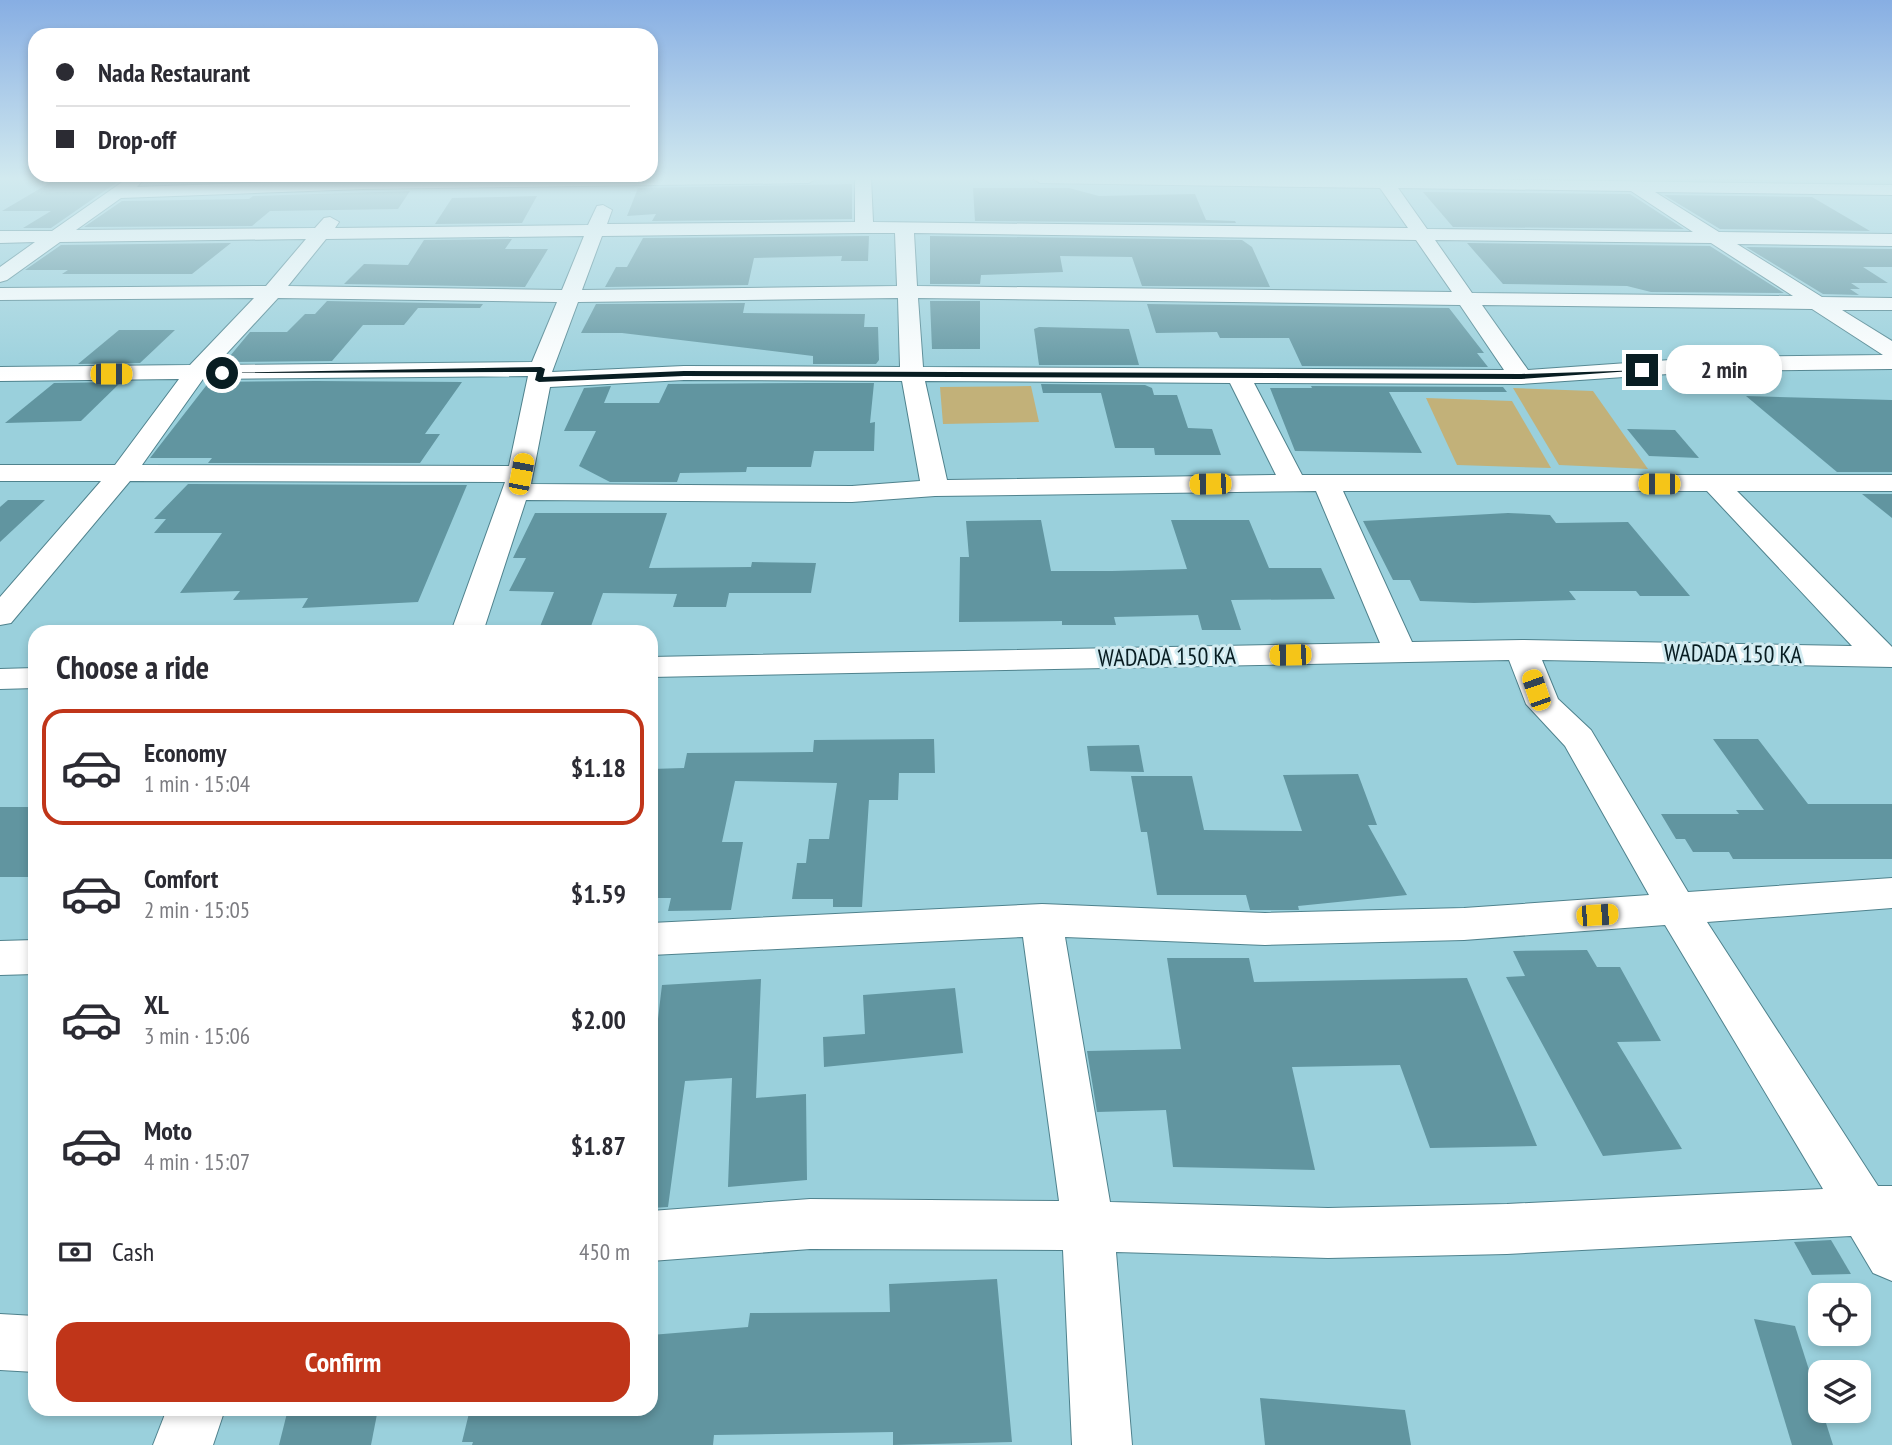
<!DOCTYPE html>
<html lang="en">
<head>
<meta charset="utf-8">
<style>
  :root { --surface:#fff; --page:#f7f7f7; --text:#2b2b33; --muted:#7c7c81; --line:#e1e1e2; --accent:#c03519 }
  body { margin:0; font-family:"PT Sans Narrow",sans-serif; background:var(--page); color:var(--text); height:100vh; display:flex; flex-direction:column; font-size:26px; white-space:nowrap }
  * { box-sizing:border-box; margin:0 }
  p { font-size:23px; color:var(--muted) }
  .icon { flex:none; width:38px; height:38px; fill:none; stroke:currentColor; stroke-width:2; stroke-linecap:round; stroke-linejoin:round }
  .map { position:relative; flex:1; overflow:hidden }
  .drawer { position:absolute; left:28px; top:625px; width:630px; height:791px; display:flex; flex-direction:column; background:var(--surface); border-radius:21px; box-shadow:0 4px 10px #0003 }
  .drawer>* { flex:none }
  .banner { position:absolute; left:28px; top:28px; width:630px; height:154px; border-radius:21px; box-shadow:0 4px 10px #0003; display:grid; align-content:center; height:154px; padding:0 28px; background:var(--surface) }
  .tools { position:absolute; left:1808px; top:1283px; display:grid; gap:14px }
  .tools a { display:grid; place-items:center; width:63px; height:63px; border-radius:14px; background:var(--surface); box-shadow:0 4px 10px #0003; font-size:35px }
  .end { position:absolute; width:32px; height:32px; margin:-16px; border:9px solid #081d22; background:#fff; box-shadow:0 0 0 4px #fff }
  .from { border-radius:50% }
  .bubble { position:absolute; height:49px; border-radius:21px; background:var(--surface); box-shadow:0 4px 10px #0003; font-size:23px; font-weight:600; line-height:49px; text-align:center }
  .car { position:absolute; width:21px; height:42px; margin:-21px -10px; border-radius:9px; box-shadow:0 0 5px 2px #0007; background:linear-gradient(#f5c518 24%,#345 0 40%,#f5c518 0 76%,#345 0 86%,#f5c518 0) }
  .banner b { display:flex; align-items:center; gap:24px; height:66px; font-size:26px }
  .banner b+b { border-top:2px solid var(--line) }
  .banner i { width:18px; height:18px; background:var(--text) }
  ul { padding:0; list-style:none }
  li { display:flex; align-items:center; gap:21px; height:116px; margin:0 14px 10px; padding:0 14px; border:4px solid transparent; border-radius:21px }
  li div { flex:1 }
  li b { display:block; font-size:26px }
  li em { font-style:normal; font-weight:600 }
  li.selected { border-color:var(--accent) }
  li>.icon { width:63px; height:63px; stroke-width:1.5 }
  h2 { padding:0 28px; font-size:32px; line-height:84px }
  .pay { display:flex; align-items:center; gap:18px; height:77px; padding:0 28px; font-size:26px }
  .pay p { margin-inline-start:auto }
  .action { display:flex; gap:14px; margin-top:auto; padding:14px 28px }
  .action a { flex:1; height:80px; border-radius:21px; background:var(--accent); color:#fff; font-size:28px; font-weight:600; line-height:80px; text-align:center }
  .map>svg:first-child { display:block }
  .green { fill:#c2b179 }
  .building { fill:#6195a0 }
  .lines { fill:none; stroke-linecap:round; stroke-linejoin:round }
  .minor-casing { stroke:#4f828d; stroke-width:2 }
  .minor { fill:#fff; fill-rule:evenodd }
  .route { fill:#081d22 }
  .labels { text-anchor:middle; stroke-width:6; stroke-linejoin:round; paint-order:stroke }
  .street-label { font-size:24px; fill:#081d22; stroke:#d1ebf1 }
</style>
</head>
<body>
<div class="map">
<svg width="1892" height="1445" viewBox="0 0 1892 1445">
  <rect width="100%" height="100%" fill="#9ad0dc"/>
  <!-- green -->
  <g class="green">
    <polygon points="1031,386 1039,422 943,424 940,387"/>
    <polygon points="1513,388 1593,391 1648,469 1559,465"/>
    <polygon points="1426,398 1512,401 1551,468 1457,465"/>
  </g>
  <!-- building -->
  <g class="building">
    <polygon points="58,178 123,178 51,228 23,228 51,211 2,211"/>
    <polygon points="1559,178 1743,178 1771,181"/>
    <polygon points="852,184 852,219 652,221 656,214 627,216 638,188"/>
    <polygon points="973,188 1069,188 1099,196 1195,194 1206,220 1235,221 1236,223 975,221"/>
    <polygon points="410,191 398,209 270,211 252,226 84,227 122,201 249,199 253,196"/>
    <polygon points="1423,192 1630,194 1684,229 1453,227"/>
    <polygon points="1664,195 1812,197 1870,231 1720,229"/>
    <polygon points="537,196 522,223 435,224 452,198"/>
    <polygon points="869,236 868,261 841,261 842,256 754,258 748,285 605,287 616,267 627,267 643,238"/>
    <polygon points="930,236 1242,240 1252,247 1270,287 1142,286 1132,257 1060,256 1063,272 981,275 980,284 930,284"/>
    <polygon points="512,239 505,249 548,249 525,287 344,284 364,264 408,265 424,240"/>
    <polygon points="231,243 192,274 62,274 68,270 25,270 61,245"/>
    <polygon points="1467,243 1710,246 1784,293 1651,292 1627,286 1503,284"/>
    <polygon points="1746,247 1892,249 1892,267 1863,267 1888,283 1851,283 1860,289 1850,289 1859,295 1823,294"/>
    <polygon points="327,301 483,304 480,308 418,308 404,325 363,325 332,361 225,362 250,332 287,332 305,314 315,314"/>
    <polygon points="930,301 980,301 980,349 932,349"/>
    <polygon points="745,303 743,313 865,314 864,327 878,327 879,360 876,364 813,364 813,356 622,333 581,333 596,304"/>
    <polygon points="1147,304 1449,308 1484,353 1477,353 1488,367 1302,366 1289,338 1220,338 1217,332 1156,333"/>
    <polygon points="1039,327 1129,329 1139,365 1039,365 1034,329"/>
    <polygon points="119,330 175,330 140,363 78,364"/>
    <polygon points="121,382 81,421 5,423 54,383"/>
    <polygon points="209,382 316,381 462,382 425,434 440,434 420,463 208,463 212,458 150,458"/>
    <polygon points="811,383 874,383 870,423 875,422 874,451 814,451 811,467 747,467 746,472 680,473 677,482 610,482 579,466 596,431 564,431 584,388 611,386 604,403 659,403 668,384"/>
    <polygon points="1041,384 1145,385 1152,388 1154,395 1177,395 1188,428 1212,429 1221,455 1155,455 1154,448 1115,448 1101,393 1043,393"/>
    <polygon points="1311,386 1503,387 1507,392 1389,392 1422,453 1295,451 1270,388 1312,388"/>
    <polygon points="1746,396 1892,400 1892,472 1837,472"/>
    <polygon points="1627,429 1675,430 1699,458 1649,456"/>
    <polygon points="188,484 406,485 467,485 418,602 302,608 308,598 233,600 240,591 180,593 222,533 154,533 166,519 154,519"/>
    <polygon points="1862,494 1892,494 1892,518"/>
    <polygon points="8,500 45,500 0,542 0,507"/>
    <polygon points="535,513 667,513 649,568 751,567 752,562 816,563 811,593 729,593 726,607 673,607 677,594 603,593 590,629 539,629 554,592 509,591 526,558 513,558"/>
    <polygon points="1508,513 1550,515 1556,523 1628,522 1690,596 1640,596 1636,591 1569,591 1576,600 1474,603 1420,601 1410,580 1393,580 1363,521"/>
    <polygon points="1041,520 1051,571 1112,571 1187,569 1171,520 1249,520 1269,568 1321,568 1335,599 1231,600 1241,630 1202,630 1198,615 1114,617 1116,625 1062,625 1062,621 959,622 960,557 969,557 966,521"/>
    <polygon points="934,739 935,773 899,773 898,800 869,800 862,907 833,907 833,899 792,899 797,863 806,863 809,839 829,839 837,783 735,781 722,842 743,842 731,910 668,911 671,898 651,898 651,769 684,768 687,753 813,752 814,740"/>
    <polygon points="1713,739 1758,739 1808,804 1892,804 1892,859 1733,859 1729,852 1693,852 1685,839 1676,839 1661,814 1739,814 1736,810 1764,810"/>
    <polygon points="1139,745 1144,772 1090,771 1087,746"/>
    <polygon points="1358,774 1377,825 1368,825 1407,895 1298,906 1299,910 1250,910 1246,895 1157,895 1147,832 1141,832 1131,776 1192,776 1204,830 1302,831 1283,775"/>
    <rect x="0" y="807" width="35" height="70"/>
    <polygon points="1587,950 1597,967 1620,967 1661,1041 1617,1042 1682,1149 1603,1156 1506,977 1525,976 1513,951"/>
    <polygon points="1167,958 1249,958 1254,982 1467,978 1537,1146 1430,1148 1400,1065 1292,1067 1315,1170 1173,1167 1166,1110 1097,1112 1087,1051 1181,1049"/>
    <polygon points="761,979 756,1098 806,1094 807,1180 728,1187 732,1078 685,1081 668,1207 651,1208 651,1078 662,985"/>
    <polygon points="955,988 963,1053 824,1067 823,1037 865,1034 863,995"/>
    <polygon points="1831,1240 1851,1274 1812,1275 1794,1242"/>
    <polygon points="997,1279 1012,1442 893,1445 893,1432 714,1435 713,1445 472,1445 473,1442 462,1442 470,1409 651,1409 651,1335 748,1327 750,1313 890,1312 889,1284"/>
    <polygon points="1754,1319 1795,1326 1833,1445 1792,1445"/>
    <polygon points="1260,1398 1405,1410 1411,1445 1265,1445"/>
    <polygon points="288,1409 378,1409 371,1445 279,1445"/>
  </g>
  <g class="lines">
    <!-- minor casing -->
    <g class="minor-casing">
      <g id="minor">
        <path d="M 128,178 L 140,178 L 142,181 L 137,187 L 363,179 L 817,178 L 809,183 L 363,189 L 121,198 L 76,230 L 315,228 L 324,218 L 330,217 L 339,222 L 335,228 L 588,225 L 597,206 L 603,205 L 612,210 L 607,224 L 855,222 L 855,178 L 871,178 L 873,222 L 1408,228 L 1380,188 L 1040,183 L 1032,178 L 1390,178 L 1892,185 L 1892,195 L 1655,192 L 1719,232 L 1892,234 L 1892,246 L 1737,244 L 1822,297 L 1892,298 L 1892,310 L 1842,310 L 1892,341 L 1892,369 L 1713,371 L 1521,384 L 1254,383 L 1302,475 L 1892,475 L 1892,491 L 1737,491 L 1892,647 L 1892,667 L 1542,660 L 1558,699 L 1591,730 L 1688,892 L 1892,878 L 1892,908 L 1707,922 L 1878,1186 L 1892,1186 L 1892,1281 L 1873,1273 L 1851,1236 L 1507,1254 L 1328,1258 L 1116,1252 L 1132,1445 L 1072,1445 L 1063,1250 L 810,1249 L 651,1261 L 651,1211 L 810,1199 L 1059,1201 L 1023,937 L 651,955 L 651,923 L 1042,904 L 1265,913 L 1464,908 L 1649,895 L 1565,746 L 1526,704 L 1509,660 L 651,677 L 651,657 L 1380,643 L 1316,491 L 935,496 L 852,502 L 526,500 L 483,632 L 451,632 L 505,482 L 130,481 L 11,623 L 0,625 L 0,597 L 101,481 L 0,481 L 0,465 L 115,465 L 179,379 L 0,381 L 0,367 L 190,365 L 254,298 L 0,300 L 0,288 L 266,286 L 306,239 L 60,242 L 7,280 L 0,282 L 0,267 L 35,242 L 0,243 L 0,231 L 52,231 ZM 1398,188 L 1631,191 L 1693,232 L 1427,229 ZM 864,233 L 895,233 L 897,286 L 582,290 L 602,236 ZM 914,233 L 1416,240 L 1452,292 L 917,286 ZM 584,236 L 562,290 L 288,286 L 326,239 ZM 1435,240 L 1711,243 L 1793,296 L 1472,293 ZM 278,298 L 557,302 L 532,362 L 216,365 ZM 898,298 L 900,367 L 684,366 L 552,372 L 578,302 ZM 918,298 L 1460,305 L 1504,370 L 923,367 ZM 1482,305 L 1812,309 L 1883,355 L 1713,357 L 1528,370 ZM 528,376 L 509,466 L 142,465 L 203,379 ZM 684,380 L 902,381 L 920,481 L 852,486 L 531,484 L 550,387 ZM 925,381 L 1230,383 L 1276,475 L 947,480 ZM 1343,491 L 1707,491 L 1852,646 L 1522,640 L 1412,642 ZM 1665,925 L 1823,1189 L 1507,1204 L 1328,1208 L 1110,1202 L 1065,937 L 1265,945 L 1464,940 Z"/>
        <polygon points="35,668 35,688 0,689 0,669"/>
        <polygon points="35,940 35,974 0,975 0,941"/>
        <polygon points="0,1314 35,1316 35,1372 0,1370"/>
        <polygon points="167,1409 225,1409 213,1445 153,1445"/>
      </g>
    </g>
    <!-- minor -->
    <use href="#minor" class="minor"/>
  </g>
  <!-- sky -->
  <linearGradient id="sky" x2="0" y2="1"><stop stop-color="#87aee3"/><stop offset="0.47" stop-color="#d2eaef"/><stop offset="1" stop-color="#d2eaef" stop-opacity="0"/></linearGradient>
  <rect width="1892" height="380" fill="url(#sky)"/>
  <!-- route -->
  <polygon class="route" points="541,367 545,369 543,377 684,371 1521,374 1645,370 1521,379 684,376 539,382 535,380 537,372 218,373"/>
  <g class="labels">
    <!-- street labels -->
    <g class="street-label">
      <text transform="translate(1733 654) rotate(1)" y="8">WADADA 150 KA</text>
      <text transform="translate(1167 657) rotate(-1)" y="8">WADADA 150 KA</text>
    </g>
  </g>
</svg>
<div class="tools">
<a><svg class="icon" aria-label="locate" viewBox="0 0 24 24"><circle cx="12" cy="12" r="6"/><path d="M12 2v4M12 18v4M2 12h4M18 12h4"/></svg></a>
<a><svg class="icon" aria-label="layers" viewBox="0 0 24 24"><path d="M12 4l9 5-9 5-9-5zM3 14l9 5 9-5"/></svg></a>
</div>
<i class="end from" style="left:222px;top:373px"></i>
<i class="end" style="left:1642px;top:370px"></i>
<div class="bubble" style="left:1666px;top:345px;width:116px">2 min</div>
<i class="car" style="left:111px;top:374px;rotate:90deg"></i>
<i class="car" style="left:521px;top:474px;rotate:11deg"></i>
<i class="car" style="left:1210px;top:484px;rotate:269deg"></i>
<i class="car" style="left:1659px;top:484px;rotate:270deg"></i>
<i class="car" style="left:1290px;top:655px;rotate:269deg"></i>
<i class="car" style="left:1536px;top:690px;rotate:341deg"></i>
<i class="car" style="left:1597px;top:915px;rotate:86deg"></i>
<div class="banner">
<b><i class="from"></i>Nada Restaurant</b>
<b><i></i>Drop-off</b>
</div>
<section class="drawer">
<h2>Choose a ride</h2>
<ul>
<li class="selected"><svg class="icon" aria-label="car" viewBox="0 0 24 24"><path d="M5 17H2v-5l4-1 3-4h7l3 4 3 1v5h-3M9 17h6M6 11h13"/><circle cx="7" cy="17" r="2"/><circle cx="17" cy="17" r="2"/></svg><div><b>Economy</b><p>1 min · 15:04</p></div><em>$1.18</em></li>
<li><svg class="icon" aria-label="car" viewBox="0 0 24 24"><path d="M5 17H2v-5l4-1 3-4h7l3 4 3 1v5h-3M9 17h6M6 11h13"/><circle cx="7" cy="17" r="2"/><circle cx="17" cy="17" r="2"/></svg><div><b>Comfort</b><p>2 min · 15:05</p></div><em>$1.59</em></li>
<li><svg class="icon" aria-label="car" viewBox="0 0 24 24"><path d="M5 17H2v-5l4-1 3-4h7l3 4 3 1v5h-3M9 17h6M6 11h13"/><circle cx="7" cy="17" r="2"/><circle cx="17" cy="17" r="2"/></svg><div><b>XL</b><p>3 min · 15:06</p></div><em>$2.00</em></li>
<li><svg class="icon" aria-label="car" viewBox="0 0 24 24"><path d="M5 17H2v-5l4-1 3-4h7l3 4 3 1v5h-3M9 17h6M6 11h13"/><circle cx="7" cy="17" r="2"/><circle cx="17" cy="17" r="2"/></svg><div><b>Moto</b><p>4 min · 15:07</p></div><em>$1.87</em></li>
</ul>
<div class="pay"><svg class="icon" aria-label="cash" viewBox="0 0 24 24"><path d="M3 7h18v10H3z"/><circle cx="12" cy="12" r="2"/></svg>Cash<p>450 m</p></div>
<div class="action"><a>Confirm</a></div>
</section>
</div>
</body>
</html>
